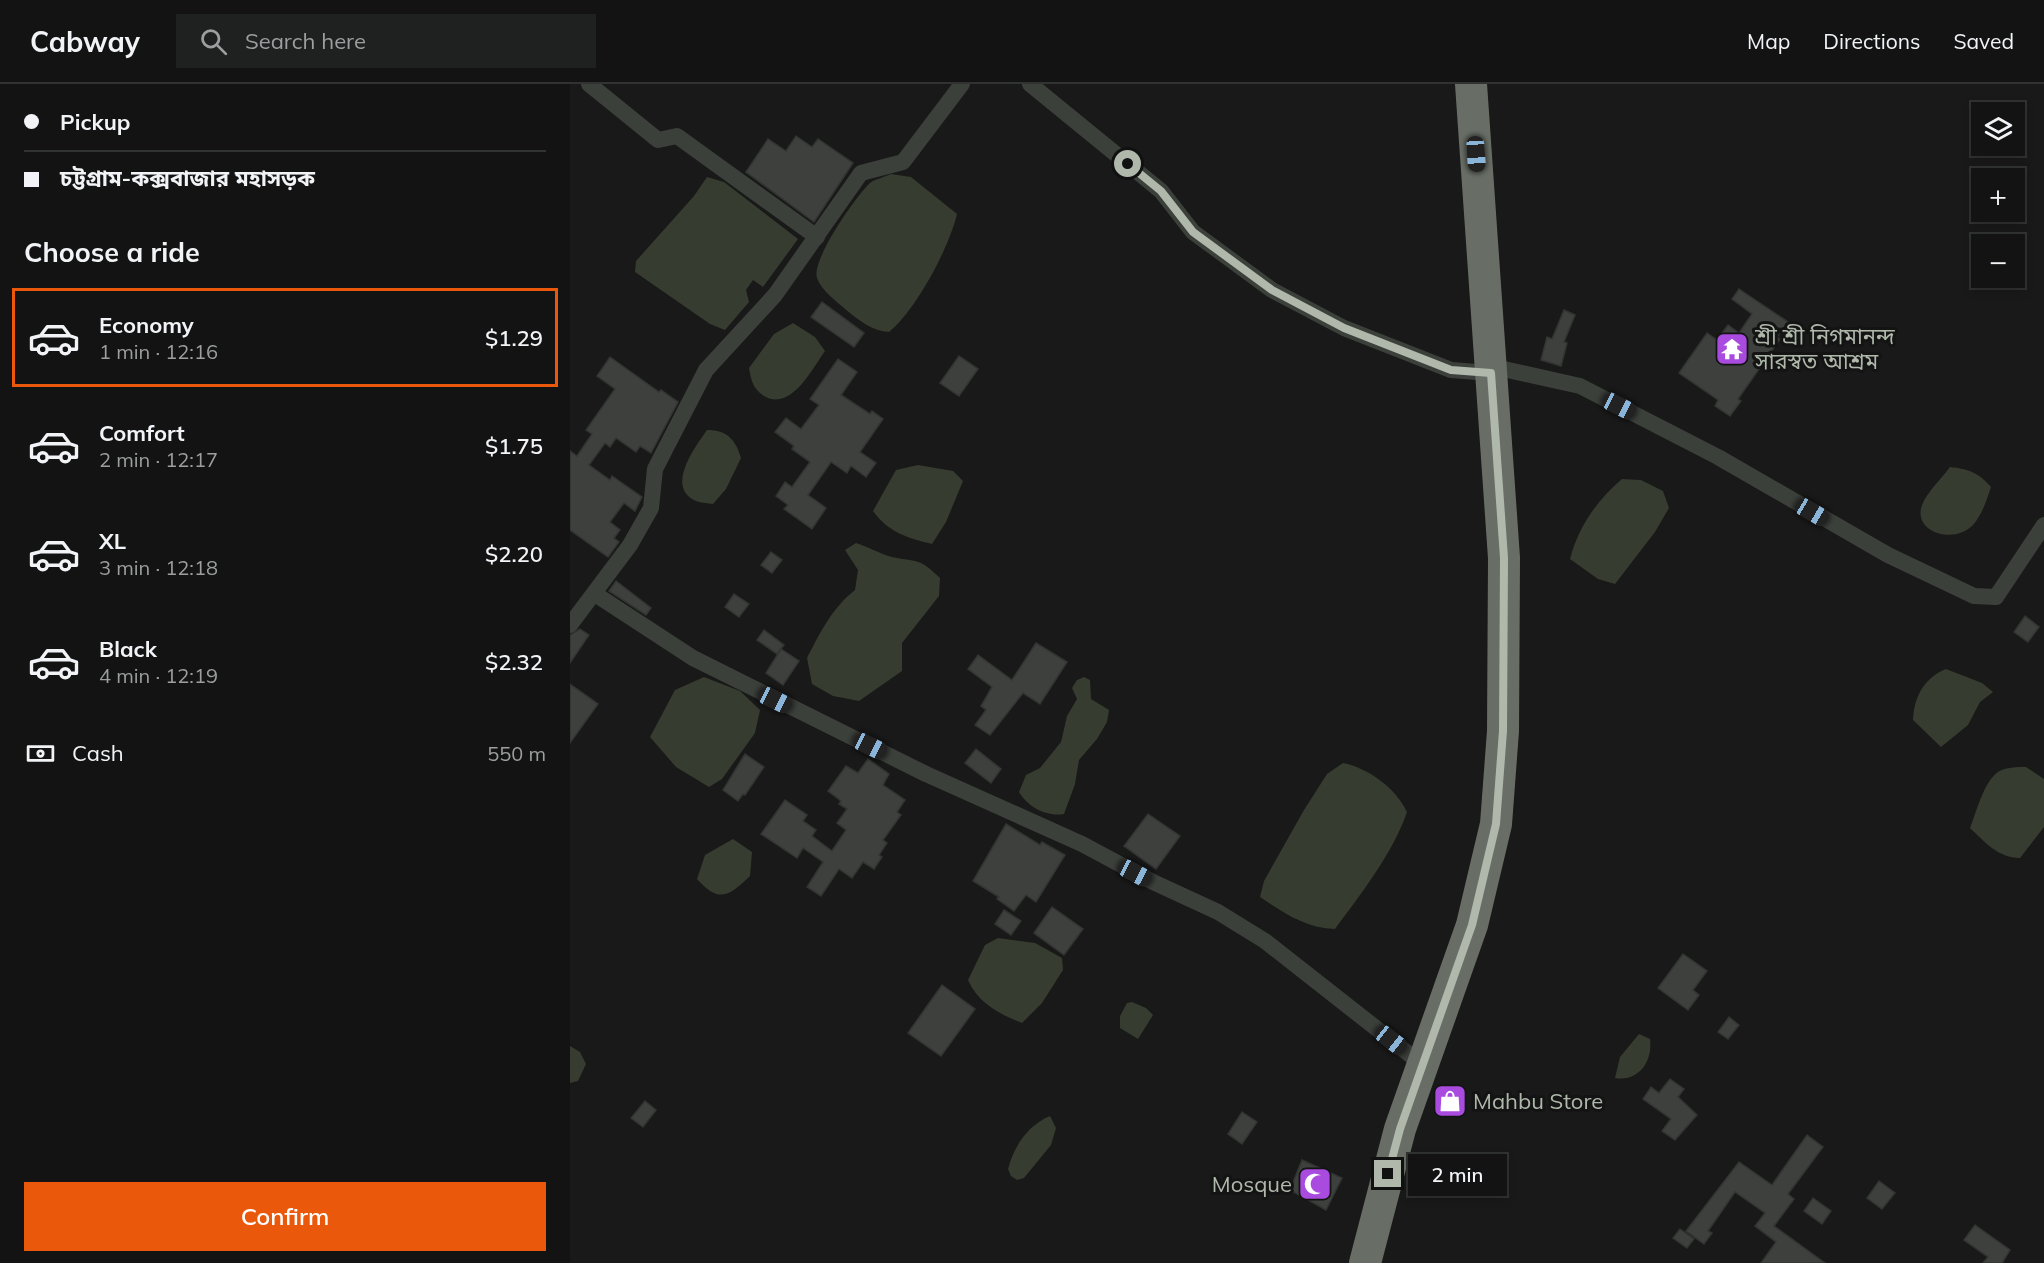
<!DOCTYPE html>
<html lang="en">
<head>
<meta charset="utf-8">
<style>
  :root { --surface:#121312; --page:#1f2020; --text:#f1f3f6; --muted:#9c9e9f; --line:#313232; --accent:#ea580c }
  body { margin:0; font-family:Mulish,"Noto Sans Bengali",sans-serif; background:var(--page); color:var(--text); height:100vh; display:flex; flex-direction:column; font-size:22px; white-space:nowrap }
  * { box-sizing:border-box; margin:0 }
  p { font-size:20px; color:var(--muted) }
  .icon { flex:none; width:33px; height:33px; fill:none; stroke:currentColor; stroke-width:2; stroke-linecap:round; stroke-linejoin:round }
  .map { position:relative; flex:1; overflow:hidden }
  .sheet { display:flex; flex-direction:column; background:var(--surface); width:570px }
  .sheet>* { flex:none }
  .banner { display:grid; align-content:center; height:132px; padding:0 24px; background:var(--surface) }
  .fabs { position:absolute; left:1401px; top:18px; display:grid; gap:12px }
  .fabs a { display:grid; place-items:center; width:54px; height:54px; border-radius:0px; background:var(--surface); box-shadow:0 3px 9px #0003,0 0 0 2px var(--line); font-size:30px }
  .end { position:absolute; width:27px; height:27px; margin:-14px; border:8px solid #afb8ab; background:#111; box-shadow:0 0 0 3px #111 }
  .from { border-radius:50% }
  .bubble { position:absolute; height:42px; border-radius:0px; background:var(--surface); box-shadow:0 3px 9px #0003,0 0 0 2px var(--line); font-size:20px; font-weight:600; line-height:42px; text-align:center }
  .car { position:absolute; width:18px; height:36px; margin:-18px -9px; border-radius:8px; box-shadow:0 0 4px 2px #0007; background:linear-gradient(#222 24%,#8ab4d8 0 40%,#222 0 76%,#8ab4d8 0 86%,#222 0) }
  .banner b { display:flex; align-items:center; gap:21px; height:57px; font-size:22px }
  .banner b+b { border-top:2px solid var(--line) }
  .banner i { width:15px; height:15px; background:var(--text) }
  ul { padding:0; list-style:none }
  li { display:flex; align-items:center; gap:18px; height:99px; margin:0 12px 9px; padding:0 12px; border:3px solid transparent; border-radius:0px }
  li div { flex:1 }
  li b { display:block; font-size:22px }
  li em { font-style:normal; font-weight:600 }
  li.current { border-color:var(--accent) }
  li>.icon { width:54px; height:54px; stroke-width:1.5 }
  h2 { padding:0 24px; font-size:27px; line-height:72px }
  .pay { display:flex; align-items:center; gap:15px; height:66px; padding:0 24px; font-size:22px }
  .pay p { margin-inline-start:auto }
  .action { display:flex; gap:12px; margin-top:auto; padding:12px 24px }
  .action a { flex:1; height:69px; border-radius:0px; background:var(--accent); color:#fff; font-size:24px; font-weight:600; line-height:69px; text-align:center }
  header { display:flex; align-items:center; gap:36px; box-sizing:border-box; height:84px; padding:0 30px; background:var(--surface); border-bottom:2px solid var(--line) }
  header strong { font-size:28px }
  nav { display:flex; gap:33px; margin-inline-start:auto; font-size:21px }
  .search { width:420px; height:54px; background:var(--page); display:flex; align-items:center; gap:15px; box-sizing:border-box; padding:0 21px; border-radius:0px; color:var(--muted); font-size:22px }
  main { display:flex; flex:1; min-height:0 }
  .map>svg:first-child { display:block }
  .water { fill:#363c2f }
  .building { fill:#3d403d; stroke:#323532; stroke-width:1.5 }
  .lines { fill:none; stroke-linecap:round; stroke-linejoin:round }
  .street { stroke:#3c403b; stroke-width:16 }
  .highway { stroke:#686e66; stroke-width:32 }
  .route { stroke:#afb8ab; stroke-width:8 }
  .labels { text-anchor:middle; stroke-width:6; stroke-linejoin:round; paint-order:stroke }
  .poi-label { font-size:22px; fill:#afb8ab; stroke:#131413; text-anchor:start }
</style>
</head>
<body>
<header>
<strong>Cabway</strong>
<div class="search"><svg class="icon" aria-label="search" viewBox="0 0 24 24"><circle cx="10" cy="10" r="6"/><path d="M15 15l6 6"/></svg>Search here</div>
<nav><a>Map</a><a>Directions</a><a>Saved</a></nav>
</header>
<main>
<section class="sheet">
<div class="banner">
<b><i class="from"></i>Pickup</b>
<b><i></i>চট্টগ্রাম-কক্সবাজার মহাসড়ক</b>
</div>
<h2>Choose a ride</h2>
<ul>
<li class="current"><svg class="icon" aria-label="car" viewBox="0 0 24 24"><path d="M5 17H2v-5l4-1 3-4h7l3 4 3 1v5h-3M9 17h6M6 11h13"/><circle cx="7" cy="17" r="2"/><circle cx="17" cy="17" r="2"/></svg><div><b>Economy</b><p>1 min · 12:16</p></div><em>$1.29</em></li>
<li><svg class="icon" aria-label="car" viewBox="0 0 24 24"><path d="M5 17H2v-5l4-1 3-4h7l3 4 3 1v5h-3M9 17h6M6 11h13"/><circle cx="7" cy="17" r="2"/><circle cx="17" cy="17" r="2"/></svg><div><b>Comfort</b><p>2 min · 12:17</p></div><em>$1.75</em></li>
<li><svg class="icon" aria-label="car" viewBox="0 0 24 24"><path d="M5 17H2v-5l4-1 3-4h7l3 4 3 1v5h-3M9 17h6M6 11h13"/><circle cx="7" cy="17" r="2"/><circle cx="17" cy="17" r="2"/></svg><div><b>XL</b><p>3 min · 12:18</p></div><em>$2.20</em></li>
<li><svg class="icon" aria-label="car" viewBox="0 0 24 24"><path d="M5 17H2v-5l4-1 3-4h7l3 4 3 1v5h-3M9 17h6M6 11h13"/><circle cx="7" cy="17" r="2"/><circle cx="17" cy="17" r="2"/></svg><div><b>Black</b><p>4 min · 12:19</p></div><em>$2.32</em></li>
</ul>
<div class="pay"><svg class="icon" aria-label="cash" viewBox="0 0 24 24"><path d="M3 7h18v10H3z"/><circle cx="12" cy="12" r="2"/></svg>Cash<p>550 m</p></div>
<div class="action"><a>Confirm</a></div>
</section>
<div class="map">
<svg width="1474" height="1179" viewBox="0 0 1474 1179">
  <rect width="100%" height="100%" fill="#181918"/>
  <!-- water -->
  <g class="water">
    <path d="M 321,90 L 341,93 L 387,130 C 379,164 346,226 319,248 C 302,247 288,236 275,225 C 266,217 251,206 247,194 C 241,176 286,112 300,99 C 305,95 315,93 321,90 Z"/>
    <polygon points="137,93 154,98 228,155 193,203 183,196 176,206 179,218 155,246 140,240 65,188 66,177 124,112"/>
    <path d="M 223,239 L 245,253 L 255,267 C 242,285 221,328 194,312 C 183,305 181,296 179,284 L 204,250 Z"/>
    <path d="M 137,346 C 157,346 166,356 171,374 L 156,405 L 143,420 C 137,419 129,419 124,416 C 96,401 126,362 137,346 Z"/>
    <path d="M 348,381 L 383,387 L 393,397 L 376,438 L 362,460 C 337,454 318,448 303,427 L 326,386 Z"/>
    <path d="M 1380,383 C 1399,385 1409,389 1421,403 C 1417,415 1412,431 1403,441 C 1384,461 1342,448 1352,421 C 1357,408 1372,394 1380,383 Z"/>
    <path d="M 1052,395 L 1071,396 L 1093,407 L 1099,424 L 1085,448 L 1045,500 L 1028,495 L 1000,475 C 1008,443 1028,415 1052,395 Z"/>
    <path d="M 286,459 C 299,463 314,472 327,474 C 351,478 351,476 370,494 L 369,512 L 332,559 L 332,587 L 289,617 L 263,612 L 242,600 L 237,574 C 250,549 262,524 285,506 L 288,486 L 275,466 Z"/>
    <path d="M 1376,585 L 1412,599 L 1423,608 L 1410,618 L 1398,641 L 1371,663 L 1343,636 C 1344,613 1354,594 1376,585 Z"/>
    <polygon points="134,593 170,607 190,626 185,649 152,695 139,703 106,683 80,653 105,606"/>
    <path d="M 514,593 L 520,596 L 521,615 L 539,626 L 537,638 L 527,655 L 509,676 L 505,700 L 494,730 C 476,733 458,723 449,708 L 456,691 L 470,684 L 491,658 L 497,632 L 507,615 L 502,604 L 507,596 Z"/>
    <path d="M 773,679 C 798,684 826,704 837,728 C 823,769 791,810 765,845 C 736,844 714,829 690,813 L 694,797 L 734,726 L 757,690 Z"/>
    <path d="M 1456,683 L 1474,695 L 1474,743 L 1450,774 C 1428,774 1415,758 1400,744 C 1406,729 1414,697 1428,688 C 1436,683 1447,683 1456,683 Z"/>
    <path d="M 163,755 L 182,768 L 180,792 C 159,812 149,820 127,795 L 135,771 Z"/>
    <path d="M 428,854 L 465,859 L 492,874 L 493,886 L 472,919 L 452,939 C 429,930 408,919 398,896 L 415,861 Z"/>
    <polygon points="562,918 576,924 583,931 568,955 550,944 550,932 557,919"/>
    <path d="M 1069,950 L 1080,955 C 1083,978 1068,998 1045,994 L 1050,973 Z"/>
    <polygon points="0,962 10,968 16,980 8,997 0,999"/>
    <path d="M 480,1032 L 486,1044 L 481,1061 L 454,1094 L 447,1096 L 441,1092 L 438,1085 C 444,1062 458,1041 480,1032 Z"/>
  </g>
  <!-- building -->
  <g class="building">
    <polygon points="226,52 242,63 248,55 283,79 244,138 176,88 198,55 216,67"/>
    <polygon points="1169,205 1218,238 1207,253 1210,255 1168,315 1171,317 1160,332 1145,322 1148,316 1109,289 1137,249 1147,256 1158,241 1169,249 1182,230 1162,215"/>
    <polygon points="252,218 294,249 284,263 241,233"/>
    <polygon points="994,226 1005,231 994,258 997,259 991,282 971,276 977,253 982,255"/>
    <polygon points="389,272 408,285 389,312 370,299"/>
    <polygon points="40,273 89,308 91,306 108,318 81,369 70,362 66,368 46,354 40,363 35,359 19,381 40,396 42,392 72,413 65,427 54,419 40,438 50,446 44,454 49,458 38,473 0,446 0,367 7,372 22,350 16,346 45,305 27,292"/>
    <polygon points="268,275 287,288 271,311 300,330 302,327 313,335 290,368 306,379 296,393 281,382 277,389 261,378 238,411 256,424 242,445 214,425 218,421 206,412 215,398 222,403 240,378 222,365 224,362 205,348 216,334 231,345 249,321 240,315"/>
    <polygon points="201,468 212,476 202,489 191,481"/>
    <polygon points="46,497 81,524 76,531 39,507"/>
    <polygon points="164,510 179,520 169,533 155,523"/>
    <polygon points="1455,532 1469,543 1458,558 1444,548"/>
    <polygon points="10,545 19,551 0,579 0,551"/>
    <polygon points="194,546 214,561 207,570 187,556"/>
    <polygon points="466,559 497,578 470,620 453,609 420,651 405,641 416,626 411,622 422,603 398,585 408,571 442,596"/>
    <polygon points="211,565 229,577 213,601 196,589"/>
    <polygon points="0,600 28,620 0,659"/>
    <polygon points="406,665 431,685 421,699 395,679"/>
    <polygon points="175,670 194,683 175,711 173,710 168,717 153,706"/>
    <polygon points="298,675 319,690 313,701 335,716 327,728 331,731 313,756 317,759 309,771 312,773 304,785 293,778 282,794 269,785 251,812 237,803 253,778 233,764 227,774 191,750 215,716 237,731 233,737 246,746 242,752 262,767 276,746 267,739 277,725 269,720 271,717 258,707 276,682 288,689"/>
    <polygon points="578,730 610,752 586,785 554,762"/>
    <polygon points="436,740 470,761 472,758 495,771 466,818 456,811 444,827 427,815 429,813 403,797"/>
    <polygon points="482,823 513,845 494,871 464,849"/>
    <polygon points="434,826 451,837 441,851 425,840"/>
    <polygon points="1113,870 1137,887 1123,906 1129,911 1118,926 1088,904"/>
    <polygon points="372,901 405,925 371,972 338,949"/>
    <polygon points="1159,933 1169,941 1158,955 1148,948"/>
    <polygon points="1100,995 1114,1005 1108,1013 1127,1031 1105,1056 1092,1047 1101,1035 1073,1015 1081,1003 1089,1009"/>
    <polygon points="870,1005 894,1011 887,1029 866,1023"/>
    <polygon points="75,1017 86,1026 73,1043 61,1034"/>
    <polygon points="672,1028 687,1038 672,1060 658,1050"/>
    <polygon points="1237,1051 1253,1063 1218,1110 1224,1115 1204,1142 1255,1179 1191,1179 1206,1158 1185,1142 1195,1129 1165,1108 1138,1147 1142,1149 1134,1160 1116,1147 1169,1078 1202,1101"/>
    <polygon points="732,1076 772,1094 756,1126 720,1106"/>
    <polygon points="1309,1097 1325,1109 1312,1125 1297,1114"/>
    <polygon points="1243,1114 1261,1127 1252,1140 1234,1127"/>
    <polygon points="1405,1141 1440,1166 1432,1179 1413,1179 1418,1173 1394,1156"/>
    <polygon points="1110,1145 1124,1155 1117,1164 1103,1154"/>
  </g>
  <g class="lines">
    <!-- street -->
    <g class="street">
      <polyline points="19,0 88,56 107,52 247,153"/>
      <polyline points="460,0 591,107 623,148 702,206 774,244 881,286 921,289"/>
      <polyline points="920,282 1010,302 1148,373 1318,471 1404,512 1426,513 1474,441"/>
      <polyline points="25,510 123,574 356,690 512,760 583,798 648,828 695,857 853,981"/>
      <polyline points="0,541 60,461 81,424 85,385 136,286 205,211 291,89 333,78 392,0"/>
    </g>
    <!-- highway -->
    <polyline class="highway" points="795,1179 830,1045 902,841 926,740 933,647 934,474 901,0"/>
  </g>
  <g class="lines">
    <!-- route -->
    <polyline class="route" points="558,80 591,107 623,148 702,206 774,244 881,286 921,289 934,474 933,647 926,740 902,841 830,1045 818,1090"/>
  </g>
  <!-- icons -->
  <defs>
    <g id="temple-square" transform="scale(1.725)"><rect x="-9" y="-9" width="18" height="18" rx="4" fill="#a84bde" stroke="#131413"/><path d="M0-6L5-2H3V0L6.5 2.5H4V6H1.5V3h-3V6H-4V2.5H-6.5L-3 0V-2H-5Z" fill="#fff"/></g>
    <g id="shop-square" transform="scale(1.725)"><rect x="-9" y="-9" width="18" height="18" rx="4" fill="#a84bde" stroke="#131413"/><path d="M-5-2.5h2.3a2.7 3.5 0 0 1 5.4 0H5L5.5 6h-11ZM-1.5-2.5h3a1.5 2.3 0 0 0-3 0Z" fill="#fff"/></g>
    <g id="mosque-square" transform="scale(1.725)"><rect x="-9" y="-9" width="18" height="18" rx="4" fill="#a84bde" stroke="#131413"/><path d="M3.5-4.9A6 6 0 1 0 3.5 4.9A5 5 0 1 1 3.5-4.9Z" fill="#fff"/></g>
  </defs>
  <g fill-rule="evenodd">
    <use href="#temple-square" x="1162" y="265"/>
    <use href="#shop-square" x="880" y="1017"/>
    <use href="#mosque-square" x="745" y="1100"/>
  </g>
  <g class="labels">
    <!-- poi labels -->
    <g class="poi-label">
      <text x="1185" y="260">শ্রী শ্রী নিগমানন্দ<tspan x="1185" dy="25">সারস্বত আশ্রম</tspan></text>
      <text x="903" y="1025">Mahbu Store</text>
      <text x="722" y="1108" text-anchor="end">Mosque</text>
    </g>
  </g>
</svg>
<div class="fabs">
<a><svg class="icon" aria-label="layers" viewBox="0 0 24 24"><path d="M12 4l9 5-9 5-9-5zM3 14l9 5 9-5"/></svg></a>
<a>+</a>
<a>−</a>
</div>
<i class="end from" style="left:558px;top:80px"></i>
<i class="end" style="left:818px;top:1090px"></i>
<div class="bubble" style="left:838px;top:1070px;width:99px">2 min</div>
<i class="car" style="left:906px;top:70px;rotate:176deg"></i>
<i class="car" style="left:1049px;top:322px;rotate:117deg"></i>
<i class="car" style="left:1242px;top:428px;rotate:120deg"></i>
<i class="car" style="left:205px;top:616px;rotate:116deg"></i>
<i class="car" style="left:300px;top:662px;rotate:116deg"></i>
<i class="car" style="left:565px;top:789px;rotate:118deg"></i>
<i class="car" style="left:821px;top:956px;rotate:128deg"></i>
</div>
</main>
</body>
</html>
